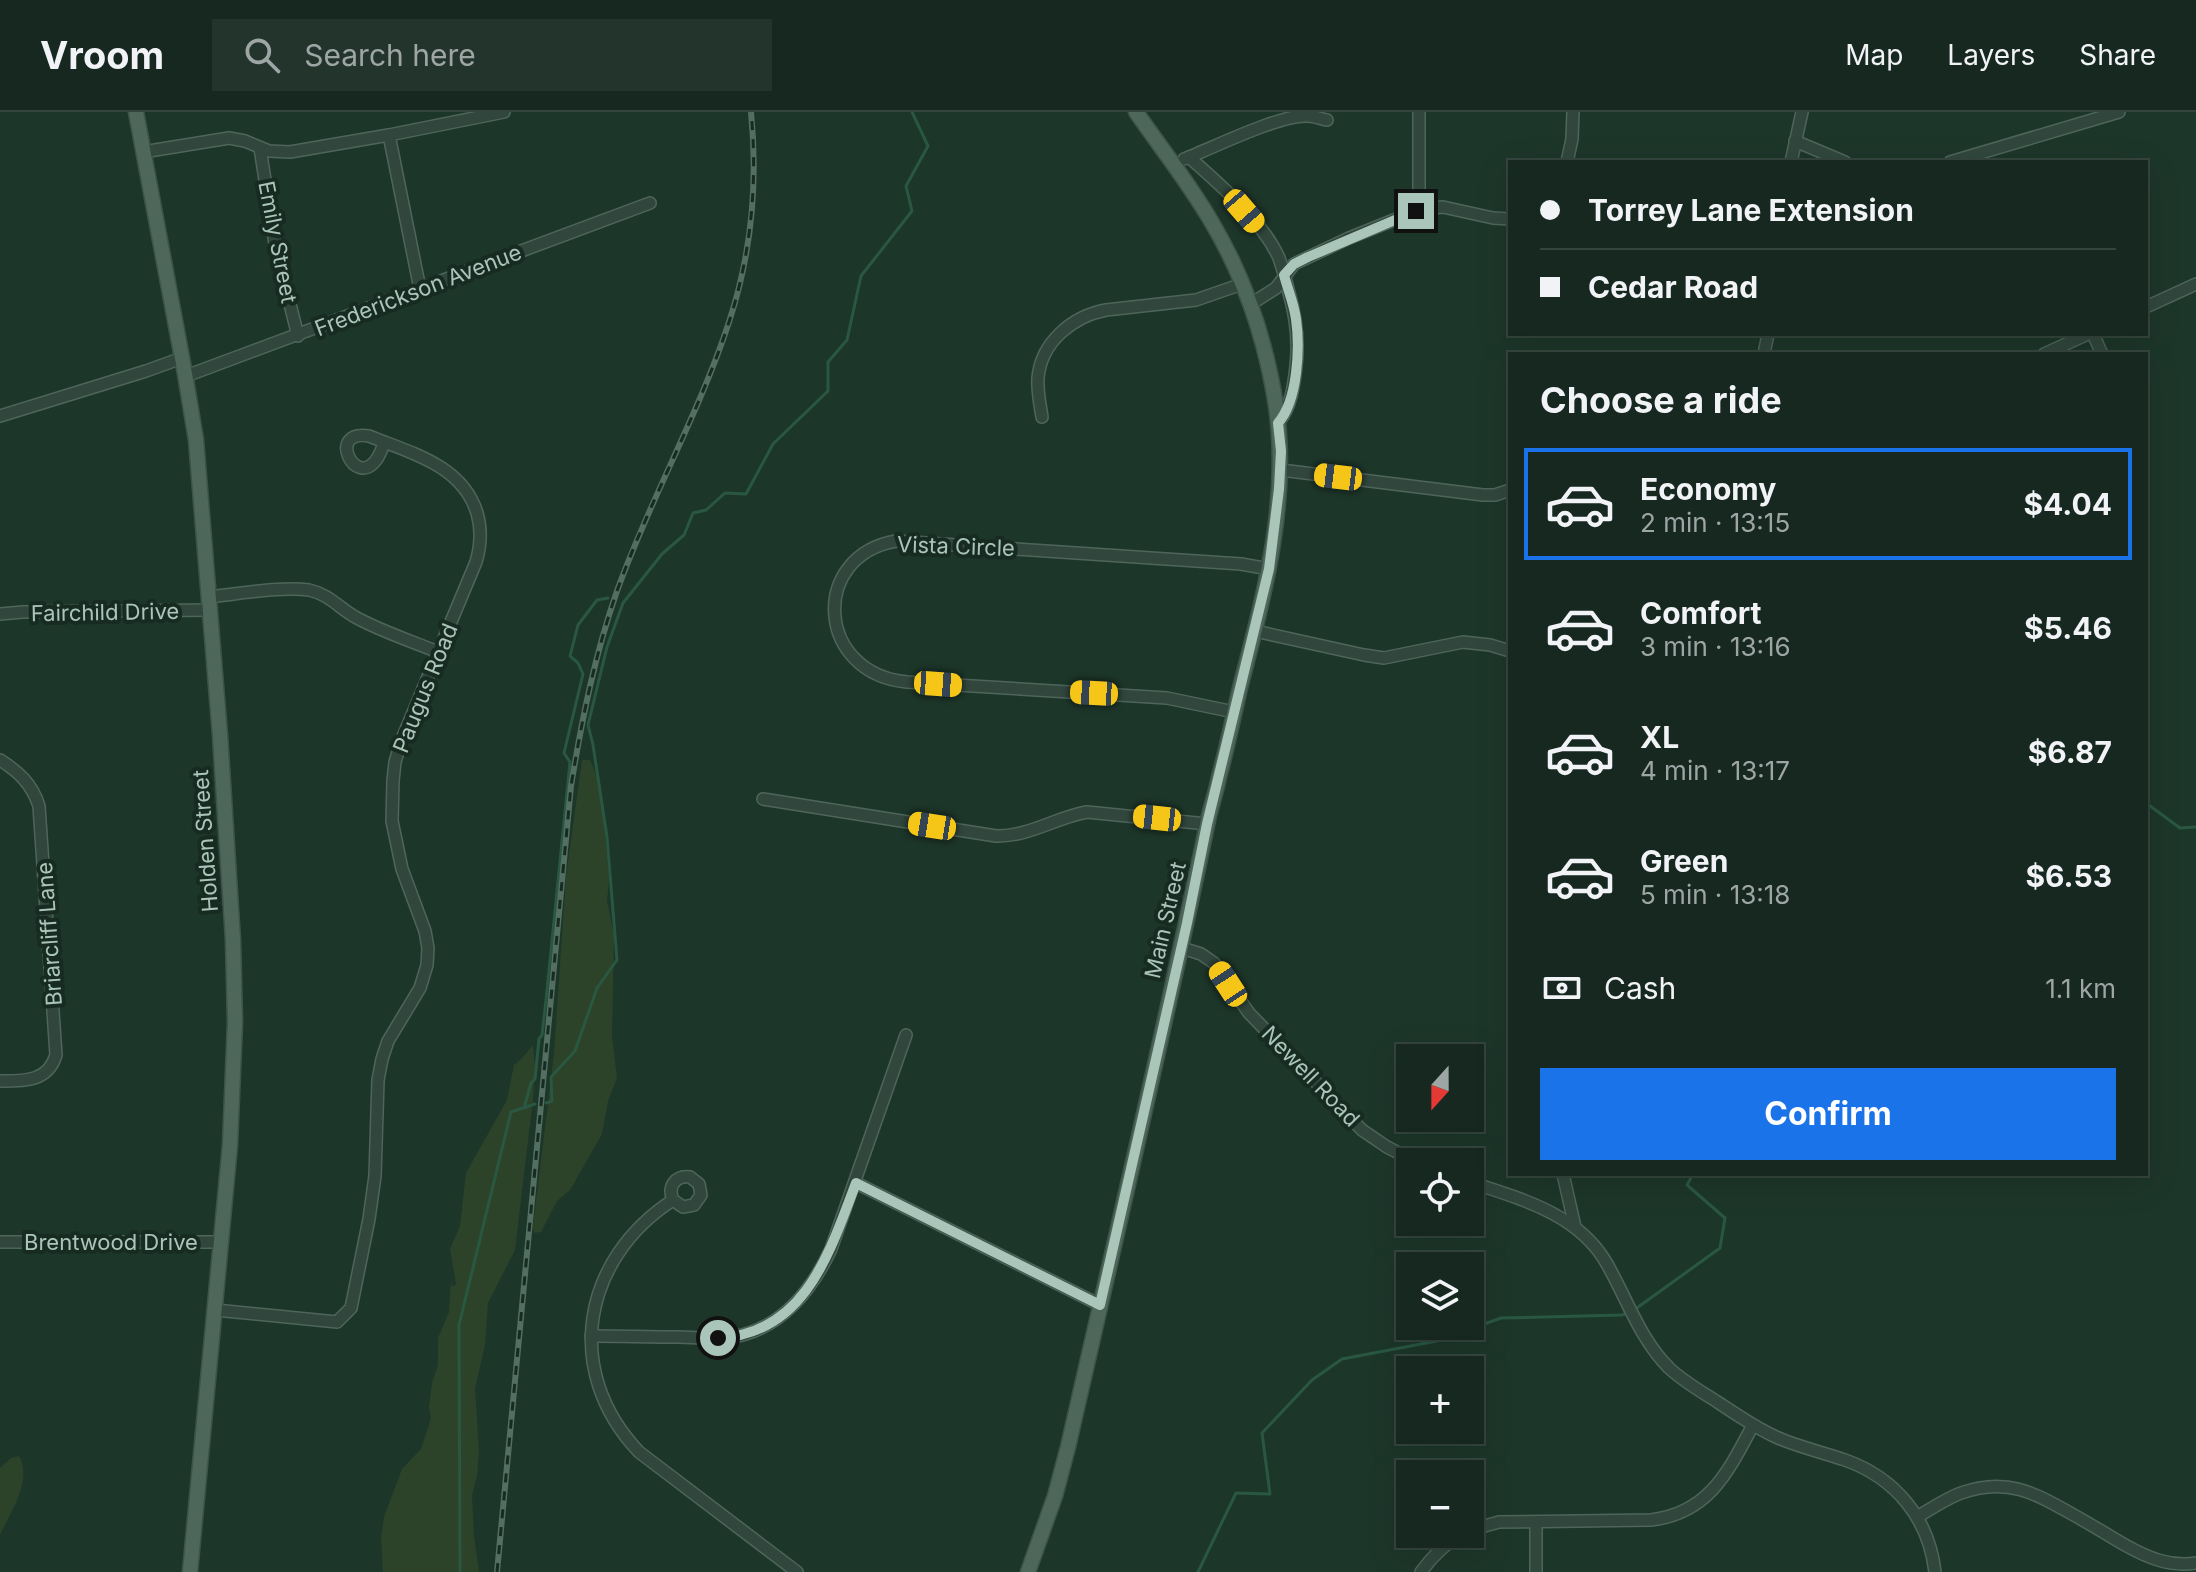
<!DOCTYPE html>
<html lang="en">
<head>
<meta charset="utf-8">
<style>
  :root { --surface:#162820; --page:#23342d; --text:#f1f3f6; --muted:#9ea6a5; --line:#35443e; --accent:#1a73e8 }
  body { margin:0; font-family:Inter,sans-serif; background:var(--page); color:var(--text); height:100vh; display:flex; flex-direction:column; font-size:30px; white-space:nowrap }
  * { box-sizing:border-box; margin:0 }
  p { font-size:26px; color:var(--muted) }
  .icon { flex:none; width:44px; height:44px; fill:none; stroke:currentColor; stroke-width:2; stroke-linecap:round; stroke-linejoin:round }
  .map { position:relative; flex:1; overflow:hidden }
  .panel { position:absolute; left:1508px; top:240px; width:640px; height:824px; display:flex; flex-direction:column; background:var(--surface); border-radius:0px; box-shadow:0 8px 32px #0002,0 0 0 2px var(--line) }
  .panel>* { flex:none }
  .guide { position:absolute; left:1508px; top:48px; width:640px; height:176px; border-radius:0px; box-shadow:0 8px 32px #0002,0 0 0 2px var(--line); display:grid; align-content:center; height:176px; padding:0 32px; background:var(--surface) }
  .needle { width:52px; rotate:201deg }
  .fabs { position:absolute; left:1396px; top:932px; display:grid; gap:16px }
  .fabs a { display:grid; place-items:center; width:88px; height:88px; border-radius:0px; background:var(--surface); box-shadow:0 8px 32px #0002,0 0 0 2px var(--line); font-size:40px }
  .end { position:absolute; width:36px; height:36px; margin:-18px; border:10px solid #aac5b9; background:#111; box-shadow:0 0 0 4px #111 }
  .from { border-radius:50% }
  .car { position:absolute; width:24px; height:48px; margin:-24px -12px; border-radius:10px; box-shadow:0 0 6px 2px #0007; background:linear-gradient(#f5c518 24%,#345 0 40%,#f5c518 0 76%,#345 0 86%,#f5c518 0) }
  .guide b { display:flex; align-items:center; gap:28px; height:76px; font-size:30px }
  .guide b+b { border-top:2px solid var(--line) }
  .guide i { width:20px; height:20px; background:var(--text) }
  ul { padding:0; list-style:none }
  li { display:flex; align-items:center; gap:24px; height:112px; margin:0 16px 12px; padding:0 16px; border:4px solid transparent; border-radius:0px }
  li div { flex:1 }
  li b { display:block; font-size:30px }
  li em { font-style:normal; font-weight:700 }
  li.selected { border-color:var(--accent) }
  li>.icon { width:72px; height:72px; stroke-width:1.5 }
  h2 { padding:0 32px; font-size:36px; line-height:96px }
  .pay { display:flex; align-items:center; gap:20px; height:88px; padding:0 32px; font-size:30px }
  .pay p { margin-inline-start:auto }
  .button { display:flex; gap:16px; margin-top:auto; padding:16px 32px }
  .button a { flex:1; height:92px; border-radius:0px; background:var(--accent); color:#fff; font-size:32px; font-weight:700; line-height:92px; text-align:center }
  header { display:flex; align-items:center; gap:48px; box-sizing:border-box; height:112px; padding:0 40px; background:var(--surface); border-bottom:2px solid var(--line) }
  header strong { font-size:38px }
  nav { display:flex; gap:44px; margin-inline-start:auto; font-size:28px }
  .search { width:560px; height:72px; background:var(--page); display:flex; align-items:center; gap:20px; box-sizing:border-box; padding:0 28px; border-radius:0px; color:var(--muted); font-size:30px }
  .map>svg:first-child { display:block }
  .green { fill:#2c4329 }
  .lines { fill:none; stroke-linecap:round; stroke-linejoin:round }
  .stream { stroke:#295742; stroke-width:3 }
  .minor-casing { stroke:#4e655b; stroke-width:14 }
  .major-casing { stroke:#3d5349; stroke-width:17 }
  .minor { stroke:#31473d; stroke-width:11 }
  .major { stroke:#4e675b; stroke-width:14 }
  .rail-casing { stroke:#526f61; stroke-width:6 }
  .rail { stroke:#172b22; stroke-width:3; stroke-dasharray:9; stroke-linecap:butt }
  .route { stroke:#aac5b9; stroke-width:10 }
  .labels { text-anchor:middle; stroke-width:8; stroke-linejoin:round; paint-order:stroke }
  .street-label { font-size:22px; fill:#aac5b9; stroke:#172b22 }
</style>
</head>
<body>
<header>
<strong>Vroom</strong>
<div class="search"><svg class="icon" aria-label="search" viewBox="0 0 24 24"><circle cx="10" cy="10" r="6"/><path d="M15 15l6 6"/></svg>Search here</div>
<nav><a>Map</a><a>Layers</a><a>Share</a></nav>
</header>
<div class="map">
<svg width="2196" height="1460" viewBox="0 0 2196 1460">
  <rect width="100%" height="100%" fill="#1d362a"/>
  <!-- green -->
  <g class="green">
    <polygon points="582,648 590,648 601,674 609,769 607,789 614,823 612,924 617,966 608,989 602,1022 570,1078 557,1089 541,1120 534,1121 533,1114 554,942 566,765"/>
    <polygon points="533,933 535,958 533,987 515,1138 488,1191 485,1233 475,1277 479,1338 477,1364 472,1383 474,1424 479,1460 383,1460 381,1426 384,1405 402,1357 421,1337 431,1306 429,1295 432,1271 438,1253 438,1226 449,1200 451,1168 452,1175 456,1172 450,1137 460,1114 466,1061 507,988 514,953 523,945"/>
    <path d="M 19,1344 C 33,1369 10,1400 0,1423 L 0,1356 L 11,1346 Z"/>
  </g>
  <g class="lines">
    <!-- stream -->
    <g class="stream">
      <polyline points="2146,691 2180,716 2196,715"/>
      <polyline points="546,991 552,989 551,965 575,939 597,876 617,848 607,725 593,633 588,613 607,535 623,491 662,442 684,423 693,401 706,398 725,381 746,382 773,332 828,279 828,250 847,228 861,164 912,99 906,74 928,34 912,0"/>
      <polyline points="524,996 531,971 535,967 539,927 542,923 546,888 570,650 564,641 583,562 578,551 570,544 578,513 597,488 608,486"/>
      <polyline points="1634,1198 1720,1136 1725,1106 1687,1073 1693,1062"/>
      <polyline points="460,1460 459,1213 511,1000 535,992"/>
      <polyline points="1198,1460 1236,1381 1270,1382 1262,1321 1312,1268 1342,1247 1437,1229 1501,1206 1622,1203 1627,1201"/>
    </g>
    <!-- minor casing -->
    <g class="minor-casing">
      <g id="minor">
        <polyline points="389,23 420,177"/>
        <polyline points="1795,29 1845,50"/>
        <polyline points="260,36 275,132 298,224"/>
        <polyline points="143,40 229,26 245,29 269,39 290,40 389,23 504,0"/>
        <path d="M 1189,45 C 1219,72 1262,108 1279,146 C 1283,157 1286,169 1289,181 C 1296,205 1299,228 1296,254 C 1294,273 1291,296 1278,311"/>
        <path d="M 1184,47 C 1213,36 1280,2 1308,4 C 1314,4 1321,7 1327,8"/>
        <polyline points="1567,50 1572,27 1573,0"/>
        <polyline points="1791,50 1802,0"/>
        <polyline points="1950,50 2119,0"/>
        <polyline points="1419,98 1419,0"/>
        <polyline points="1251,192 1276,176 1294,152 1349,126 1421,97 1443,95 1493,106 1510,107"/>
        <polyline points="2146,195 2196,172"/>
        <polyline points="2093,222 2102,242"/>
        <polyline points="1764,242 1768,222"/>
        <polyline points="2044,242 2088,222"/>
        <polyline points="186,264 650,91"/>
        <polyline points="0,304 146,259 182,246"/>
        <path d="M 1042,305 C 1040,292 1037,279 1038,266 C 1041,230 1073,204 1106,198 L 1196,188 L 1242,172"/>
        <polyline points="1281,358 1483,383 1495,383 1510,378"/>
        <path d="M 209,485 C 237,482 283,474 309,478 C 329,482 340,497 357,506 C 383,520 411,529 438,540"/>
        <polyline points="0,502 23,500 210,498"/>
        <polyline points="1255,519 1364,543 1384,546 1463,530 1490,533 1510,539"/>
        <path d="M 1234,600 L 1167,586 L 907,570 C 816,562 809,444 896,429 L 1241,452 L 1269,457"/>
        <path d="M 0,648 C 19,660 32,672 39,694 L 56,943 C 48,970 24,969 0,969"/>
        <path d="M 763,687 L 996,724 C 1028,725 1057,705 1087,700 L 1207,712"/>
        <polyline points="1182,836 1201,842 1214,851 1249,901 1362,1018 1387,1035 1416,1050"/>
        <polyline points="1563,1062 1575,1115"/>
        <path d="M 1470,1070 C 1521,1087 1579,1102 1607,1152 C 1627,1187 1640,1227 1669,1256 C 1684,1270 1702,1280 1719,1291 C 1737,1303 1756,1316 1776,1325 C 1798,1335 1822,1340 1845,1348 C 1896,1366 1929,1407 1935,1460"/>
        <polyline points="856,1071 1100,1193"/>
        <path d="M 673,1088 C 667,1074 676,1063 690,1065 L 699,1072 L 701,1083 L 694,1093 L 683,1095 L 673,1088 C 582,1147 562,1259 639,1340 L 797,1460"/>
        <polyline points="0,1130 221,1130"/>
        <path d="M 215,1198 L 337,1210 L 351,1196 L 369,1107 L 375,1064 L 378,968 L 382,947 L 388,929 L 420,876 L 427,853 L 428,836 L 425,819 L 402,757 L 392,709 L 393,669 L 395,650 L 402,627 L 476,450 C 481,433 482,418 477,401 C 462,353 411,341 369,324 C 326,317 355,377 376,348 C 380,343 382,336 385,330"/>
        <path d="M 591,1224 C 620,1224 649,1225 678,1225 C 696,1225 716,1228 733,1225 C 781,1217 812,1178 831,1137 L 906,923"/>
        <path d="M 1917,1405 C 1931,1397 1945,1387 1961,1381 C 2006,1365 2033,1380 2072,1402 C 2090,1412 2108,1423 2125,1433 C 2148,1446 2170,1455 2196,1451"/>
        <path d="M 1470,1418 L 1499,1410 L 1651,1408 C 1709,1401 1728,1360 1753,1313"/>
        <path d="M 1421,1460 C 1433,1443 1445,1432 1462,1422"/>
        <polyline points="1536,1460 1536,1410"/>
      </g>
    </g>
    <!-- major casing -->
    <g class="major-casing">
      <g id="major">
        <polyline points="136,0 185,262 196,328 220,623 233,828 235,910 230,1033 190,1460"/>
        <path d="M 1028,1460 L 1055,1384 L 1068,1335 C 1115,1128 1164,921 1207,713 C 1210,697 1216,681 1219,665 C 1227,636 1233,606 1240,576 C 1264,483 1290,390 1276,294 C 1266,229 1245,166 1211,109 C 1189,71 1161,36 1136,0"/>
      </g>
    </g>
    <!-- minor -->
    <use href="#minor" class="minor"/>
    <!-- major -->
    <use href="#major" class="major"/>
    <!-- rail casing -->
    <g class="rail-casing">
      <path id="rail" d="M 497,1460 L 571,674 C 582,607 595,542 617,479 C 650,387 699,302 729,210 C 751,143 758,70 751,0"/>
    </g>
    <!-- rail -->
    <use href="#rail" class="rail"/>
  </g>
  <g class="lines">
    <!-- route -->
    <path class="route" d="M 718,1226 C 806,1222 830,1139 856,1071 L 1100,1193 L 1187,811 L 1207,712 L 1269,457 L 1279,377 L 1281,339 L 1278,311 C 1298,289 1300,235 1296,207 C 1294,192 1288,178 1284,163 L 1294,152 L 1308,145 L 1416,99"/>
  </g>
  <g class="labels">
    <!-- street labels -->
    <g class="street-label">
      <text transform="translate(278 130) rotate(79)" y="8">Emily Street</text>
      <text transform="translate(418 178) rotate(-21)" y="8">Frederickson Avenue</text>
      <text transform="translate(956 434) rotate(2)" y="8">Vista Circle</text>
      <text transform="translate(105 500) rotate(-1)" y="8">Fairchild Drive</text>
      <text transform="translate(425 576) rotate(-68)" y="8">Paugus Road</text>
      <text transform="translate(205 729) rotate(-94)" y="8">Holden Street</text>
      <text transform="translate(1165 808) rotate(-77)" y="8">Main Street</text>
      <text transform="translate(49 822) rotate(-94)" y="8">Briarcliff Lane</text>
      <text transform="translate(1311 964) rotate(46)" y="8">Newell Road</text>
      <text x="111" y="1138">Brentwood Drive</text>
    </g>
  </g>
</svg>
<div class="fabs">
<a><svg class="needle" viewBox="-14 -14 28 28"><path d="M0-13l5 13h-10z" fill="#e53935"/><path d="M0 13l5-13h-10z" fill="#9ea6a5"/></svg></a>
<a><svg class="icon" aria-label="locate" viewBox="0 0 24 24"><circle cx="12" cy="12" r="6"/><path d="M12 2v4M12 18v4M2 12h4M18 12h4"/></svg></a>
<a><svg class="icon" aria-label="layers" viewBox="0 0 24 24"><path d="M12 4l9 5-9 5-9-5zM3 14l9 5 9-5"/></svg></a>
<a>+</a>
<a>−</a>
</div>
<i class="end from" style="left:718px;top:1226px"></i>
<i class="end" style="left:1416px;top:99px"></i>
<i class="car" style="left:1244px;top:99px;rotate:139deg"></i>
<i class="car" style="left:1338px;top:365px;rotate:277deg"></i>
<i class="car" style="left:938px;top:572px;rotate:94deg"></i>
<i class="car" style="left:1094px;top:581px;rotate:273deg"></i>
<i class="car" style="left:1157px;top:706px;rotate:276deg"></i>
<i class="car" style="left:932px;top:714px;rotate:279deg"></i>
<i class="car" style="left:1228px;top:872px;rotate:327deg"></i>
<div class="guide">
<b><i class="from"></i>Torrey Lane Extension</b>
<b><i></i>Cedar Road</b>
</div>
<section class="panel">
<h2>Choose a ride</h2>
<ul>
<li class="selected"><svg class="icon" aria-label="car" viewBox="0 0 24 24"><path d="M5 17H2v-5l4-1 3-4h7l3 4 3 1v5h-3M9 17h6M6 11h13"/><circle cx="7" cy="17" r="2"/><circle cx="17" cy="17" r="2"/></svg><div><b>Economy</b><p>2 min · 13:15</p></div><em>$4.04</em></li>
<li><svg class="icon" aria-label="car" viewBox="0 0 24 24"><path d="M5 17H2v-5l4-1 3-4h7l3 4 3 1v5h-3M9 17h6M6 11h13"/><circle cx="7" cy="17" r="2"/><circle cx="17" cy="17" r="2"/></svg><div><b>Comfort</b><p>3 min · 13:16</p></div><em>$5.46</em></li>
<li><svg class="icon" aria-label="car" viewBox="0 0 24 24"><path d="M5 17H2v-5l4-1 3-4h7l3 4 3 1v5h-3M9 17h6M6 11h13"/><circle cx="7" cy="17" r="2"/><circle cx="17" cy="17" r="2"/></svg><div><b>XL</b><p>4 min · 13:17</p></div><em>$6.87</em></li>
<li><svg class="icon" aria-label="car" viewBox="0 0 24 24"><path d="M5 17H2v-5l4-1 3-4h7l3 4 3 1v5h-3M9 17h6M6 11h13"/><circle cx="7" cy="17" r="2"/><circle cx="17" cy="17" r="2"/></svg><div><b>Green</b><p>5 min · 13:18</p></div><em>$6.53</em></li>
</ul>
<div class="pay"><svg class="icon" aria-label="cash" viewBox="0 0 24 24"><path d="M3 7h18v10H3z"/><circle cx="12" cy="12" r="2"/></svg>Cash<p>1.1 km</p></div>
<div class="button"><a>Confirm</a></div>
</section>
</div>
</body>
</html>
